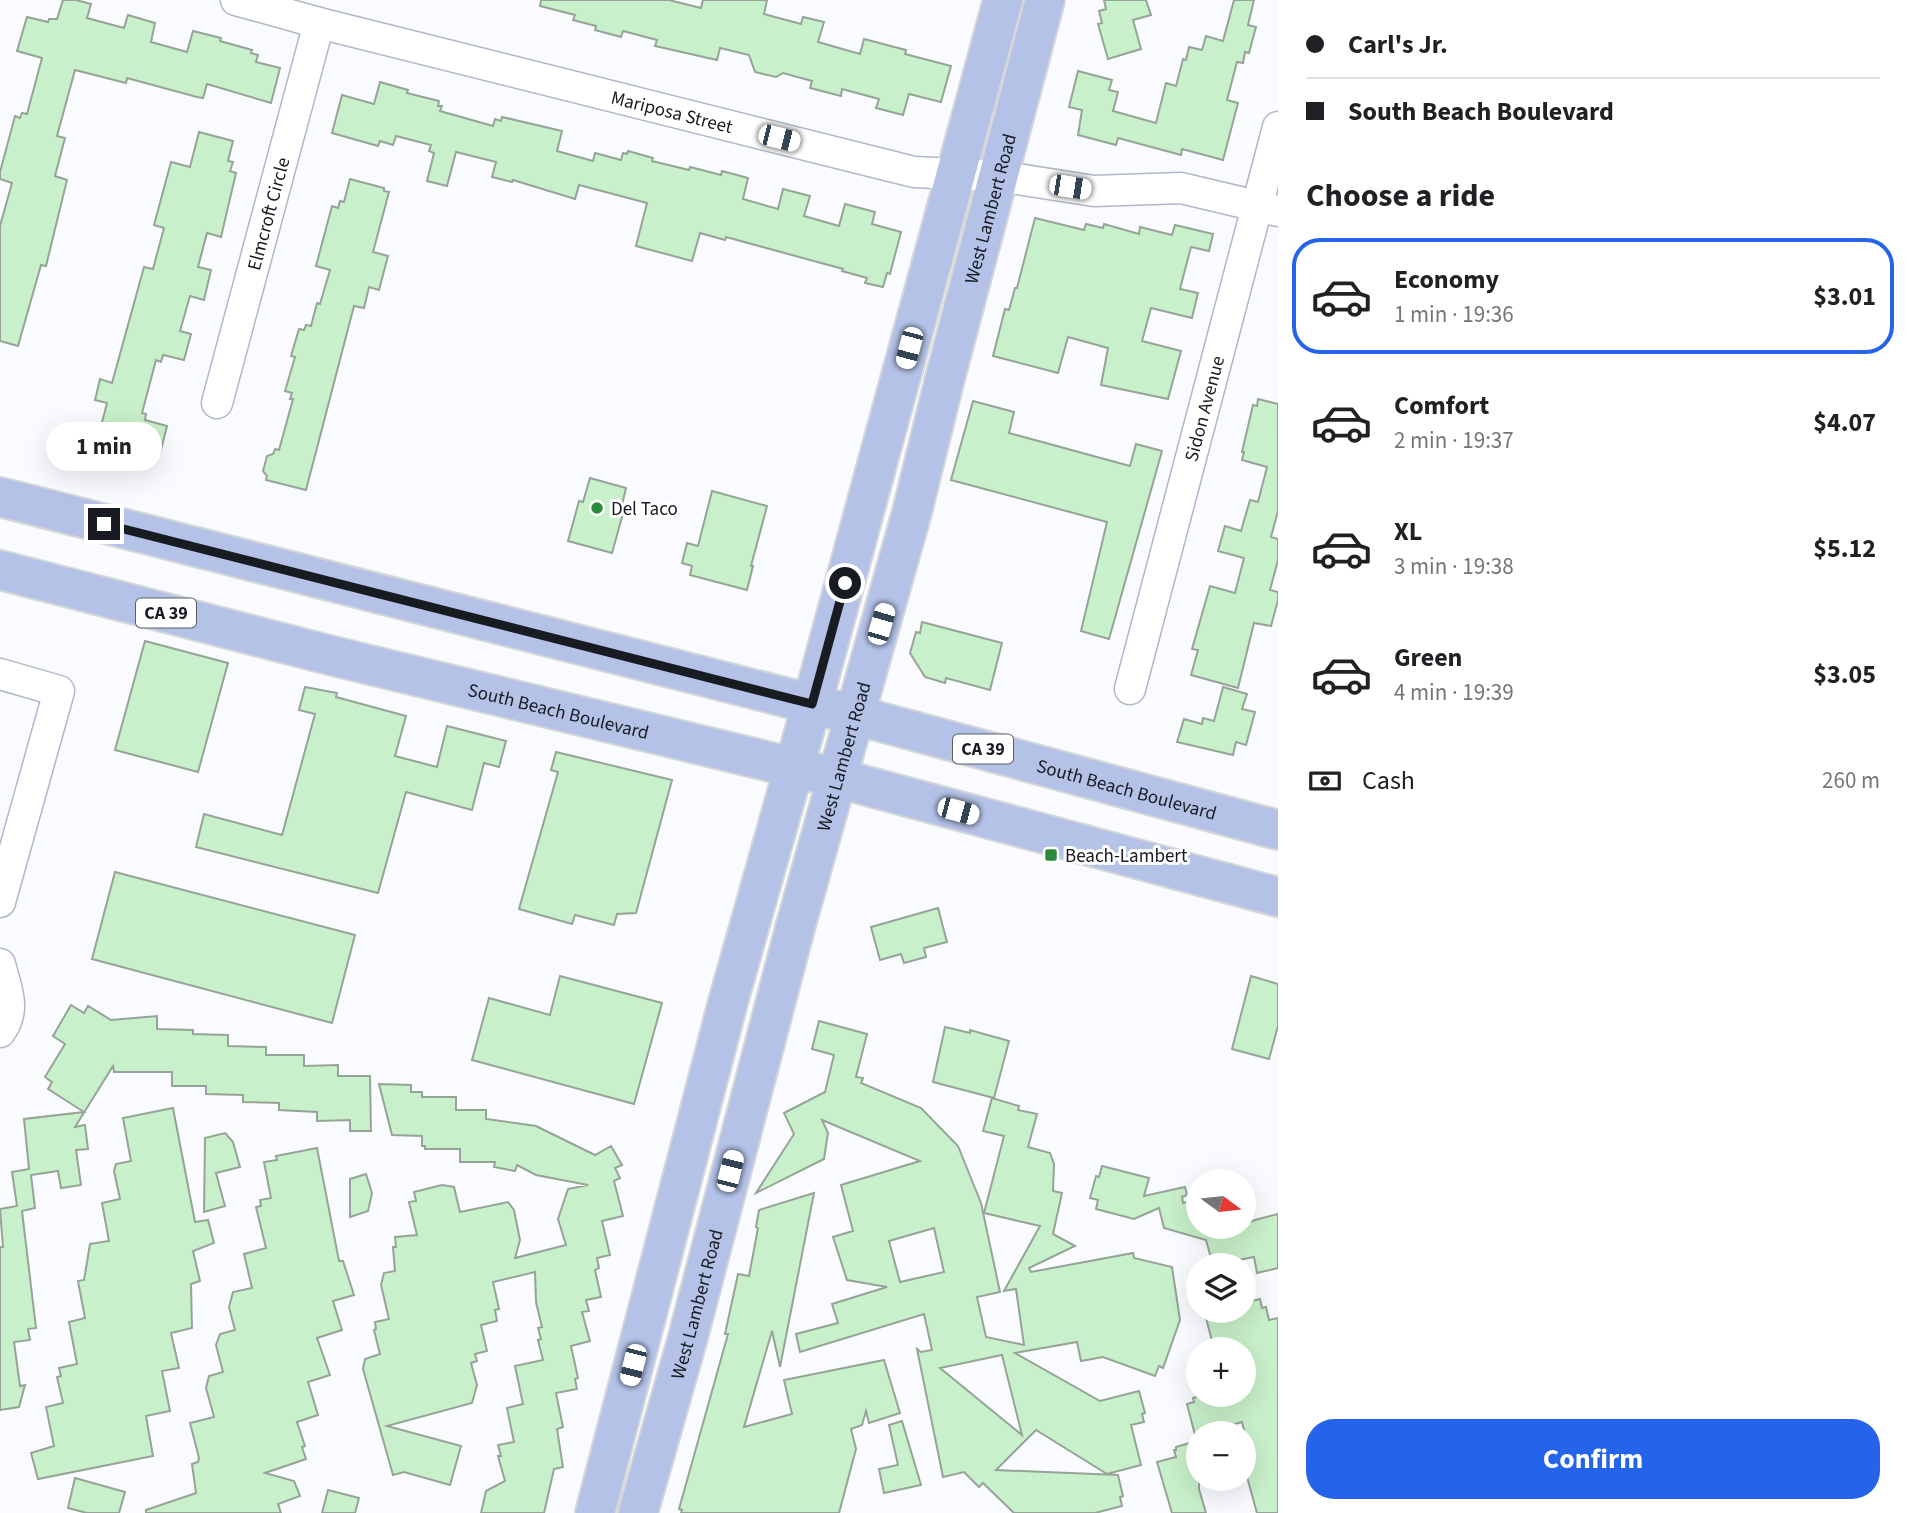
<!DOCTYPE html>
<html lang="en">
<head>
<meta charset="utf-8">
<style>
  :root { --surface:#fff; --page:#f2f2f2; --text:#202124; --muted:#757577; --line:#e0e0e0; --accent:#2563eb }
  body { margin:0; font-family:"Source Sans 3",sans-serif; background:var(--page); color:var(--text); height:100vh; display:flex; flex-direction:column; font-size:26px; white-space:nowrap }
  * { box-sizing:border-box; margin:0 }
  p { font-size:23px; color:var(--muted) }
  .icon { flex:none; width:38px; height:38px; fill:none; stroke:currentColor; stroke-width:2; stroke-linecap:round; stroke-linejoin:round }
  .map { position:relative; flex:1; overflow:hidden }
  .side { display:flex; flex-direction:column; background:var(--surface); width:630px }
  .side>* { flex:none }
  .hud { display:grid; align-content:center; height:154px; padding:0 28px; background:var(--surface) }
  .needle { width:46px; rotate:105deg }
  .tools { position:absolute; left:1186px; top:1169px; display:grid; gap:14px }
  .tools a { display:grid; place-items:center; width:70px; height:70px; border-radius:50%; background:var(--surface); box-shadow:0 7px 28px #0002; font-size:35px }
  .end { position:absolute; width:32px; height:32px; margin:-16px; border:9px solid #181b21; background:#fff; box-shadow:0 0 0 4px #fff }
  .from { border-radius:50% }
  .bubble { position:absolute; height:49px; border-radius:24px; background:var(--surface); box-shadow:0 7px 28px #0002; font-size:23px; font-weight:700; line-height:49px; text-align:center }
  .car { position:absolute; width:21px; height:42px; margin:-21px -10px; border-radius:9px; box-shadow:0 0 5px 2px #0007; background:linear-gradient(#fff 24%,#345 0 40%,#fff 0 76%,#345 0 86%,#fff 0) }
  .hud b { display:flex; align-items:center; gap:24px; height:66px; font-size:26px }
  .hud b+b { border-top:2px solid var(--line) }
  .hud i { width:18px; height:18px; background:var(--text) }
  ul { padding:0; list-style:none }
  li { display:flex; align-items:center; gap:21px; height:116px; margin:0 14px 10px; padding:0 14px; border:4px solid transparent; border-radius:28px }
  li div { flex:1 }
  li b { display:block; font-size:26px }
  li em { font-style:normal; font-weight:700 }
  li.selected { border-color:var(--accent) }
  li>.icon { width:63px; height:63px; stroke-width:1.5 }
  h2 { padding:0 28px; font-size:32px; line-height:84px }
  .pay { display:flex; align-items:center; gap:18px; height:77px; padding:0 28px; font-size:26px }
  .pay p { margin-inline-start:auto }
  .primary-button { display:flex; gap:14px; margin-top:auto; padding:14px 28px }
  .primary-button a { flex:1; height:80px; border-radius:28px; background:var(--accent); color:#fff; font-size:28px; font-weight:700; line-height:80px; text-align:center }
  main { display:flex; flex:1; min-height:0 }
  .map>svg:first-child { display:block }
  .building { fill:#c8f0ca; stroke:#96a497; stroke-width:2; fill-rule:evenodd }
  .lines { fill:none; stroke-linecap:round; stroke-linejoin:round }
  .minor-casing { stroke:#b1b7c8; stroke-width:33 }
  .major-casing { stroke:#d5d6d7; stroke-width:42 }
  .minor { stroke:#fff; stroke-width:30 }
  .major { stroke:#b4c2e8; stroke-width:38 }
  .route { stroke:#181b21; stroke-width:9 }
  .poi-dot { fill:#2d8b3d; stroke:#fff; stroke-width:2.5 }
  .labels { text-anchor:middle; stroke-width:6; stroke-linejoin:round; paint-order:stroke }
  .shield { fill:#fff; stroke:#5d5f64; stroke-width:2 }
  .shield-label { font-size:18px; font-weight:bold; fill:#181b21 }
  .street-label { font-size:19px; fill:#181b21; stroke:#fff }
  .poi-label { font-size:19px; fill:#181b21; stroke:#fff; text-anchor:start }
</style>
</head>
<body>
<main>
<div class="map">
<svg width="1278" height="1513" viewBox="0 0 1278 1513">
  <rect width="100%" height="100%" fill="#f9fbfe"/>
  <!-- building -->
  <g class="building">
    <polygon points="63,0 76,0 91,4 87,18 124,28 128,15 155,23 151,42 187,52 193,31 221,38 220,41 252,50 251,53 258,55 256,62 280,68 271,103 207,84 203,98 197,97 127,78 126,83 75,70 57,136 65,138 55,176 67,180 46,266 41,265 18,346 0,341 0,226 12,183 0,179 0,172 15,116 20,118 22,113 27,114 42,58 17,51 27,17 48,22 49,19 57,19"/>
    <polygon points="541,0 669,0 701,8 703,0 767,0 764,14 801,24 803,17 824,22 818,42 860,54 864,39 906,50 905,54 951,66 941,102 909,94 903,115 876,108 879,99 842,89 841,96 810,88 812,81 783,73 776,77 755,72 749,55 720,48 717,60 655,46 657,40 623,31 621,37 595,30 596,26 573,20 575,15 540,6"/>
    <polygon points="1104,0 1146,0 1151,15 1133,20 1141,49 1108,59 1098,24 1102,23 1099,11 1106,9"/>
    <polygon points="1234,0 1254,0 1248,25 1256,27 1249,53 1245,52 1243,63 1237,62 1227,100 1238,103 1223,160 1182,149 1181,155 1118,138 1116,145 1078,135 1082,110 1069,107 1078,71 1112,80 1109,90 1118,92 1113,111 1156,123 1166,83 1176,86 1183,59 1186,60 1189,47 1202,50 1206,36 1223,41"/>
    <polygon points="380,82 408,90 407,93 439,101 438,106 442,106 440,111 493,126 495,119 501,121 502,117 562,131 557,151 593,161 595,153 621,160 623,153 627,154 628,151 653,158 652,161 689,170 690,167 721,175 722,171 748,178 743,199 778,209 783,189 810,196 804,216 839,226 845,204 875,212 872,224 901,232 890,274 887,273 883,287 865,283 867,278 842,271 843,269 726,237 725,240 700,233 692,261 636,246 647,203 579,185 575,199 513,180 512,182 492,177 496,162 456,152 447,186 427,181 434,153 429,151 431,145 396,136 393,145 380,141 378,146 332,133 342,95 374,104"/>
    <polygon points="199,132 233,141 228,161 233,162 230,171 236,173 221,237 207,233 198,267 211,270 204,300 190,296 180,331 191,334 184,360 163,355 161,362 156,360 142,413 146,414 145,420 167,426 160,454 98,438 107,403 95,400 100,379 112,383 144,267 153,269 164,228 154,225 171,162 190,167"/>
    <polygon points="350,179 384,188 384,191 389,192 373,252 388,256 379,290 369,287 364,308 354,306 306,490 266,480 267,476 263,471 267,456 273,454 275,449 279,450 293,399 290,399 292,393 285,391 295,357 291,356 299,329 304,330 306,325 311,326 317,303 320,304 330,270 316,266 332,206 338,208 340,201 344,202"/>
    <polygon points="1035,218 1084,230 1086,224 1103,228 1104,224 1139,234 1140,227 1172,235 1175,225 1213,234 1209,251 1191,247 1180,289 1198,293 1192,318 1151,308 1142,341 1181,351 1168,399 1101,385 1108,348 1068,337 1058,373 993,356 1005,309 1009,310 1015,288 1017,288"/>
    <polygon points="1258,399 1278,404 1278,511 1271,537 1278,539 1278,560 1270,590 1278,592 1278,600 1271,626 1254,623 1238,688 1191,675 1198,650 1192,649 1210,586 1235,593 1244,558 1218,551 1225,526 1241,531 1250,500 1258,502 1267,467 1242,460 1244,452 1242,452 1253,405 1257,406"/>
    <polygon points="973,401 1014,412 1009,433 1130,466 1136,444 1162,451 1109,639 1081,631 1107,522 951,480"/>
    <polygon points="590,478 626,488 621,509 624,510 612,553 568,541 579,501 583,502"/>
    <polygon points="712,491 767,506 751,566 753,566 747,590 690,575 692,566 682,563 687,543 698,546"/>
    <polygon points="922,622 1002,643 990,690 946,678 945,683 925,677 910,653 916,632 920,633"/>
    <polygon points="145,641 228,663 198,772 115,750"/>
    <polygon points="305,687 337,693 336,697 406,716 395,756 437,767 447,726 506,741 499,767 484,763 472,810 406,792 378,893 196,847 204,814 282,835 315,714 299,710"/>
    <polygon points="1223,687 1247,694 1242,709 1255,712 1246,745 1236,742 1233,755 1177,742 1184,719 1202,724 1203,718 1214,721"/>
    <polygon points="556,752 672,780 636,913 617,914 614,925 575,915 572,924 519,909 558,772 551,770"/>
    <polygon points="115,872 355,935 332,1023 92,959"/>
    <polygon points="938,908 947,942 924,948 926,957 904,963 901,954 880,960 871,927"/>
    <polygon points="560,976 662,1003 634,1104 472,1060 489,998 550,1015"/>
    <polygon points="1251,976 1278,984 1278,1026 1269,1059 1232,1049"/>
    <polygon points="71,1005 84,1013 88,1006 111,1020 157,1016 157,1029 193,1030 193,1034 228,1035 228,1046 266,1047 266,1055 304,1055 304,1066 338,1065 338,1076 370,1076 371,1131 350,1131 350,1120 317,1121 317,1112 279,1110 279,1103 243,1102 243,1095 206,1094 206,1086 172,1086 172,1072 114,1072 113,1066 75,1127 85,1125 88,1149 76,1150 81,1185 61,1188 58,1171 31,1175 35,1208 22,1211 36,1328 28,1329 30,1340 14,1342 20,1386 25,1385 19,1407 0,1410 0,1247 3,1247 0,1209 17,1206 12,1172 29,1169 24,1119 84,1112 48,1089 52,1082 45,1077 65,1044 53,1036"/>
    <path d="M 819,1021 L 867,1034 L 856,1077 L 863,1078 L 861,1083 L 921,1108 L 958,1146 L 981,1203 L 1000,1292 L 977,1297 L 986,1337 L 1024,1345 L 1016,1289 L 1004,1291 L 1040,1226 L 984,1213 L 1004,1136 L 983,1131 L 992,1098 L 1019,1106 L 1018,1110 L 1037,1114 L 1028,1147 L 1050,1153 L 1054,1164 L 1053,1191 L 1062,1193 L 1053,1234 L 1075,1246 L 1029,1268 L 1031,1272 L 1133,1253 L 1134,1258 L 1172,1267 L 1180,1320 L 1163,1368 L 1159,1366 L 1155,1376 L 1103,1357 L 1081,1361 L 1077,1342 L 1015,1353 L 1100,1401 L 1139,1391 L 1145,1413 L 1142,1414 L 1144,1422 L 1131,1425 L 1141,1465 L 1107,1474 L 1036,1430 L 996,1470 L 1118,1475 L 1123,1496 L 1120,1497 L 1122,1506 L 1095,1513 L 1014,1513 L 983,1483 L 979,1487 L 964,1472 L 943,1477 L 917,1349 L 921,1352 L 932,1350 L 924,1314 L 800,1352 L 796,1334 L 838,1323 L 832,1304 L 887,1287 L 847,1280 L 833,1237 L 853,1231 L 841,1185 L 920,1161 L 822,1120 L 828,1133 L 824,1159 L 756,1193 L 794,1134 L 784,1113 L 825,1092 L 834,1055 L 812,1049 ZM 934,1228 L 944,1272 L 900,1282 L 889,1241 ZM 1002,1355 L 1022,1435 L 940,1368 Z"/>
    <polygon points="945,1027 970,1033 970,1030 1009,1041 994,1098 933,1082"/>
    <polygon points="379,1084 411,1085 411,1092 422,1092 422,1097 456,1097 456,1110 486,1110 486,1119 536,1126 595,1155 611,1146 622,1165 615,1168 620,1178 614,1181 623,1216 602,1221 610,1255 597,1258 599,1268 595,1270 601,1297 586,1300 589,1311 582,1312 590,1341 571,1346 578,1378 575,1379 577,1389 556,1393 563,1427 557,1429 563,1467 554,1469 544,1513 481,1513 486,1491 505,1481 498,1456 501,1456 498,1445 514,1442 507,1408 523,1404 515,1366 543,1360 538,1340 541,1339 538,1328 542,1327 536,1302 535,1272 493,1282 499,1309 495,1310 497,1321 481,1325 487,1351 475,1354 477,1361 471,1363 477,1385 472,1403 387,1426 461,1446 450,1485 404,1472 393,1475 363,1369 365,1359 380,1354 374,1330 376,1329 375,1322 389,1319 381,1285 384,1273 395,1271 393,1247 396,1247 395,1237 417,1235 409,1202 416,1201 414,1192 442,1185 454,1187 460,1212 508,1202 514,1210 520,1240 515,1258 566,1245 558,1219 568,1189 588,1185 536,1175 517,1165 515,1171 494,1167 495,1162 460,1162 460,1149 425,1149 425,1146 422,1146 422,1136 392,1135"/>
    <polygon points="173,1108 195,1222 208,1220 214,1243 193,1251 200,1281 191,1284 192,1328 171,1333 179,1368 162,1371 170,1411 146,1416 153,1456 38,1479 31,1453 54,1446 46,1407 63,1403 57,1377 61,1376 59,1368 77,1364 69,1322 85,1318 78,1281 84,1280 90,1244 109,1241 102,1203 120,1199 114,1171 116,1164 131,1161 123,1118"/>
    <polygon points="225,1133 233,1142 240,1167 216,1173 225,1206 204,1212 205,1138"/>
    <polygon points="317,1148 339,1261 343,1261 354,1295 333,1301 342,1330 317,1338 330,1375 308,1382 318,1415 297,1422 305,1446 302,1447 306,1459 265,1473 294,1481 300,1496 278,1504 281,1513 146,1513 146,1510 196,1493 192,1464 198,1462 199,1458 190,1423 214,1417 206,1388 209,1376 223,1372 216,1345 220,1334 235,1330 229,1307 233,1292 252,1288 244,1254 266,1248 256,1207 261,1206 260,1200 271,1198 264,1162 277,1160 276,1156"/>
    <polygon points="1102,1166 1149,1178 1144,1196 1185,1187 1187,1195 1182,1197 1183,1203 1199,1199 1199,1227 1244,1227 1244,1224 1255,1220 1278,1214 1278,1268 1257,1273 1254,1257 1213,1265 1206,1240 1164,1228 1159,1208 1134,1219 1096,1209 1098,1200 1090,1198 1096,1176 1099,1177"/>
    <polygon points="366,1174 372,1193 368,1211 350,1217 350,1179"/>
    <polygon points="814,1193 780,1367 772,1331 744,1427 792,1414 784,1380 884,1360 900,1413 869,1423 866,1411 862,1425 851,1429 856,1449 839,1513 681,1513 682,1510 679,1509 728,1334 725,1334 738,1274 749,1276 758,1228 756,1227 759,1210"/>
    <polygon points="1260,1299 1262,1308 1266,1307 1269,1320 1278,1318 1278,1513 1257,1513 1244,1466 1244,1462 1252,1460 1242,1422 1195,1435 1187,1404 1194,1402 1193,1398 1203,1395 1244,1395 1244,1349 1214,1349 1205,1314 1216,1311 1244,1311 1244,1303"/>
    <polygon points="902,1421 921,1485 884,1493 879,1469 898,1465 889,1425"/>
    <polygon points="1199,1440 1199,1489 1206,1513 1172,1513 1157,1462 1176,1457 1174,1450 1176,1450 1176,1447"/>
    <polygon points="75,1478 125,1492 119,1513 87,1513 68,1508"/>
    <polygon points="328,1490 359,1498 355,1513 322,1513"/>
  </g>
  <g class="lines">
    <!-- minor casing -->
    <g class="minor-casing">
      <g id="minor">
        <path id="s1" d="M 236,0 L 319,23 L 914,172 L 998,176 L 1094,191 L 1181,188 L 1278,211"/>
        <path id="s2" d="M 217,403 L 319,23"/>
        <polyline points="0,674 59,691 0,902"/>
        <path id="s3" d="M 1130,689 L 1278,127"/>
        <path d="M 0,964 C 6,989 17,1009 0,1032"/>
      </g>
    </g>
    <!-- major casing -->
    <g class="major-casing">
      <g id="major">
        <path id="s4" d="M 0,497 L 855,715 L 1278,830"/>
        <path id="s5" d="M 0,570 L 333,656 L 837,778 L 1278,897"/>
        <polyline points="595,1513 728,1002 812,704 1003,0"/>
        <path id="s6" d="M 638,1513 L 687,1341 L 795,928 L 912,512 L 945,378 L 1045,0"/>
      </g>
    </g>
    <!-- minor -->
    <use href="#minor" class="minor"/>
    <!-- major -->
    <use href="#major" class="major"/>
  </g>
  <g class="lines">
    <!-- route -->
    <polyline class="route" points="104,524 812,704 845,583"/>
  </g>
  <!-- markers -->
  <g class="poi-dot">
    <circle cx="597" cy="508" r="7"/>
    <rect x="1044" y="848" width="14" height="14" rx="3.5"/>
  </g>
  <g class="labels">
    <!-- shield labels -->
    <g class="shield">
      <rect x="136" y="598.5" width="60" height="29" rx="5"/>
      <rect x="953" y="734.5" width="60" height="29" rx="5"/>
    </g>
    <g class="shield-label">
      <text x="166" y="619">CA 39</text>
      <text x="983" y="755">CA 39</text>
    </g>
    <!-- street labels -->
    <g class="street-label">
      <text dy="7" stroke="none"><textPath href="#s1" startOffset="450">Mariposa Street</textPath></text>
      <text dy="7" stroke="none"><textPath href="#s6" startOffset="1351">West Lambert Road</textPath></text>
      <text dy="7" stroke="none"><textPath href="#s2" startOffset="196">Elmcroft Circle</textPath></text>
      <text dy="7" stroke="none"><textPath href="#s3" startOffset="290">Sidon Avenue</textPath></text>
      <text dy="7" stroke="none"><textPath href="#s5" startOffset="576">South Beach Boulevard</textPath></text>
      <text dy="7" stroke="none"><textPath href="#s6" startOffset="784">West Lambert Road</textPath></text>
      <text dy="7" stroke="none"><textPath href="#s4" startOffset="1164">South Beach Boulevard</textPath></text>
      <text dy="7" stroke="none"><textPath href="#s6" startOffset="217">West Lambert Road</textPath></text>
    </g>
    <!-- poi labels -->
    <g class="poi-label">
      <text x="611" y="515">Del Taco</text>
      <text x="1065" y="862">Beach-Lambert</text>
    </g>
  </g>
</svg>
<div class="tools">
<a><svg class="needle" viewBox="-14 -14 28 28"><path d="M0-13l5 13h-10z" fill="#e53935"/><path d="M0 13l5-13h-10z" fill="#757577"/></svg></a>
<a><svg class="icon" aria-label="layers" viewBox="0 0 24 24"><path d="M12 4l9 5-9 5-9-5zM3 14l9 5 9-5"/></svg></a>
<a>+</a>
<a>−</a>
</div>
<i class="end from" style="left:845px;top:583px"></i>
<i class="end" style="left:104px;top:524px"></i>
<div class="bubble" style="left:46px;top:422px;width:116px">1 min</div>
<i class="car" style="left:779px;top:138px;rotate:104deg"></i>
<i class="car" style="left:1070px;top:187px;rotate:99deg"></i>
<i class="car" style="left:909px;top:348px;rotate:195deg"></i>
<i class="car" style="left:881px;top:624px;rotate:16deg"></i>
<i class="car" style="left:958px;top:811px;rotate:105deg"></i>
<i class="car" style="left:730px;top:1171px;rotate:14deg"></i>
<i class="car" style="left:633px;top:1365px;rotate:194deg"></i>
</div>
<section class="side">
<div class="hud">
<b><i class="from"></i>Carl's Jr.</b>
<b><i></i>South Beach Boulevard</b>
</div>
<h2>Choose a ride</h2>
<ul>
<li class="selected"><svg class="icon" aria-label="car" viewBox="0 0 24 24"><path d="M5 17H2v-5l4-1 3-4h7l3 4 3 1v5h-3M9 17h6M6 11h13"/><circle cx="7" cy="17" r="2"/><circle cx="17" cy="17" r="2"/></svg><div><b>Economy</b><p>1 min · 19:36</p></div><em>$3.01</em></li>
<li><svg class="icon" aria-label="car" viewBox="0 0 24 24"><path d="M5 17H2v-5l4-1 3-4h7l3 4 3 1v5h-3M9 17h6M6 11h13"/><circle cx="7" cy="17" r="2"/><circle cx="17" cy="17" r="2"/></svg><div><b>Comfort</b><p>2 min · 19:37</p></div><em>$4.07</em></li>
<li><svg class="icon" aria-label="car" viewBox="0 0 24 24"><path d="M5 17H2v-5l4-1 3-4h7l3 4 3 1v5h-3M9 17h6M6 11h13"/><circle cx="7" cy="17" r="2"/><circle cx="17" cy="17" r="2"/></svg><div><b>XL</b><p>3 min · 19:38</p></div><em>$5.12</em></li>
<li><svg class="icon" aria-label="car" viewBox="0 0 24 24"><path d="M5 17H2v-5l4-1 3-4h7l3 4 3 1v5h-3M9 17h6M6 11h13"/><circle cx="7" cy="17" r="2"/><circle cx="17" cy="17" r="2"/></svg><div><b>Green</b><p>4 min · 19:39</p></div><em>$3.05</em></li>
</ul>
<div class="pay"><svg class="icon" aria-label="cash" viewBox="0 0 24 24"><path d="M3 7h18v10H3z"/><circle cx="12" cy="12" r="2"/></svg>Cash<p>260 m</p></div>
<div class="primary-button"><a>Confirm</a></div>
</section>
</main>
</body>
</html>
